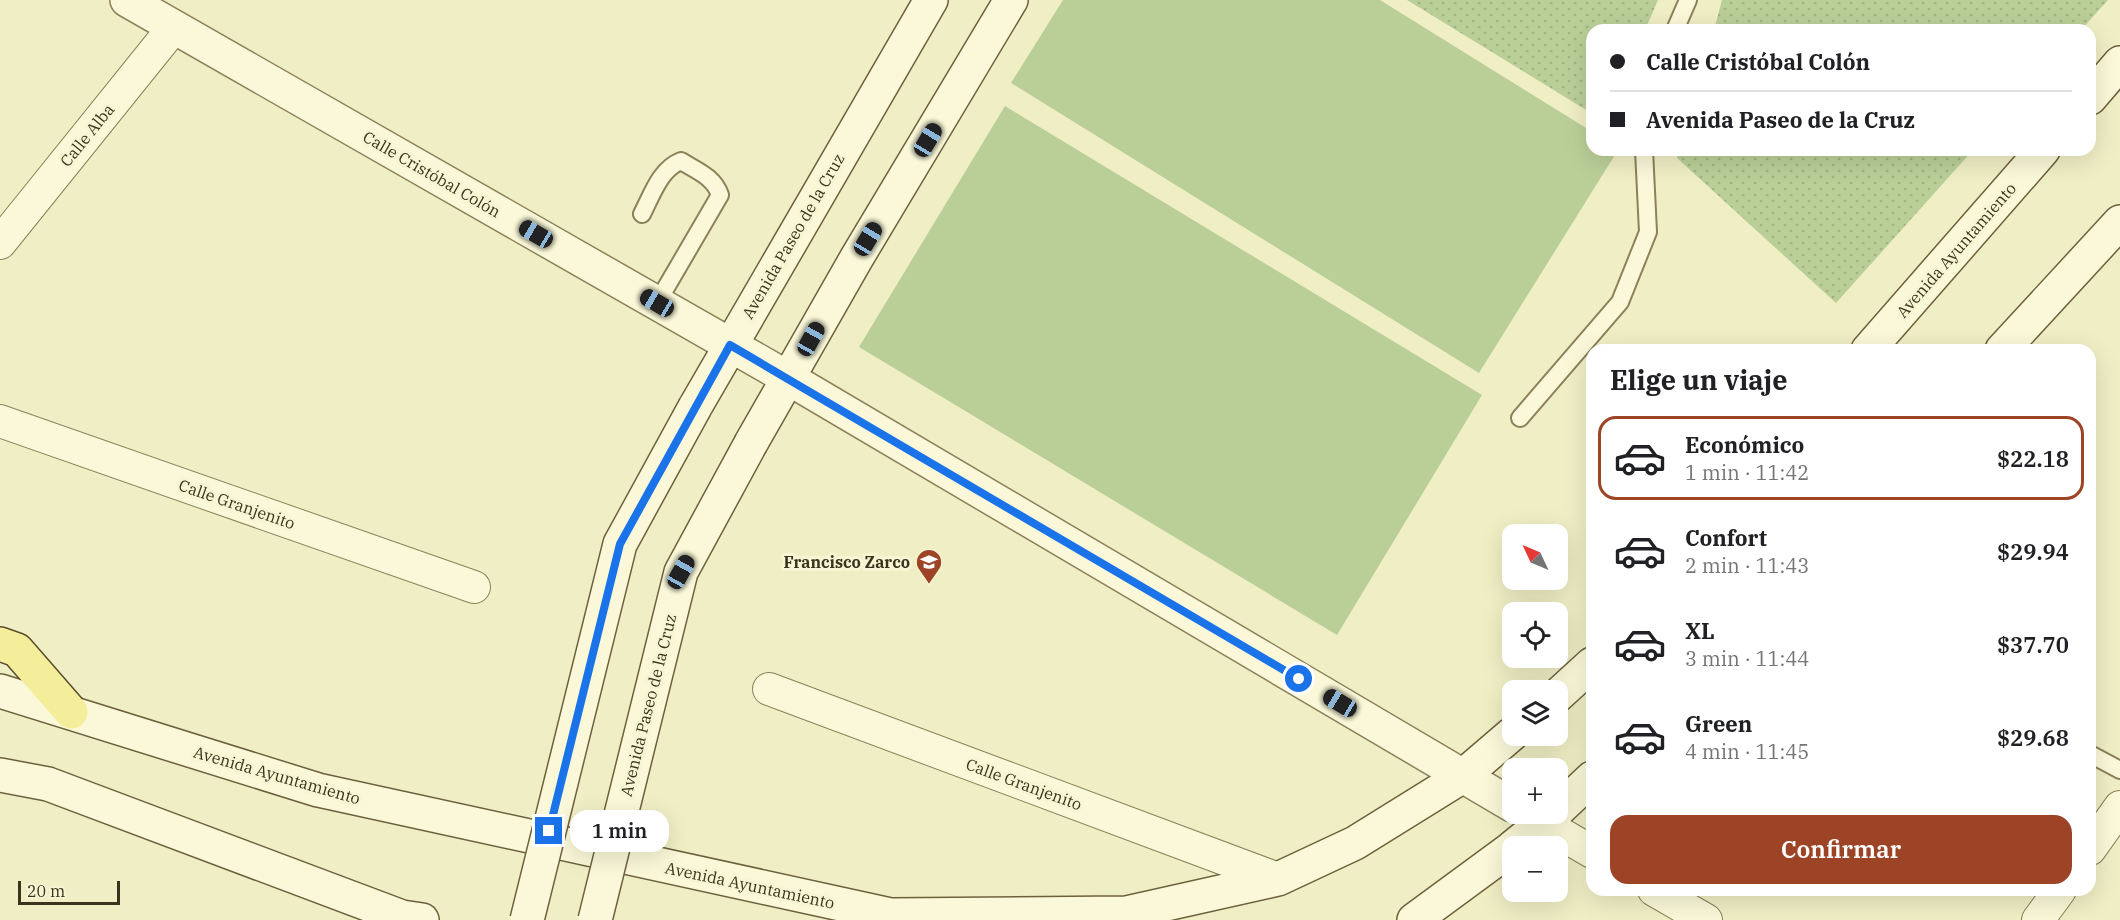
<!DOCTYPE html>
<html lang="es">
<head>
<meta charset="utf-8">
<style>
  :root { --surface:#fff; --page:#f6f6f6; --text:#202124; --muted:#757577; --line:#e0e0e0; --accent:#9d4427 }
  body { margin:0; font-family:"IBM Plex Serif",serif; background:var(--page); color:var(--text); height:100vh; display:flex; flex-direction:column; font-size:22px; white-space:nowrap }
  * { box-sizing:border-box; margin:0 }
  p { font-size:20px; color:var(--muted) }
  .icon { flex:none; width:33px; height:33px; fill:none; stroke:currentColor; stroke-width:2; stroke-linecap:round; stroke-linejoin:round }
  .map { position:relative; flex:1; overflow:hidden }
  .details { position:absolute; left:1586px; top:344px; width:510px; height:552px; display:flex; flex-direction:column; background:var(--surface); border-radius:18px; box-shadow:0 6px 24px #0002 }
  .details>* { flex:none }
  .hud { position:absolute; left:1586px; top:24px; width:510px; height:132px; border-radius:18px; box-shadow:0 6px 24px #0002; display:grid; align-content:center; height:132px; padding:0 24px; background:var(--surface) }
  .needle { width:39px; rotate:314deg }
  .controls { position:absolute; left:1502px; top:524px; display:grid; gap:12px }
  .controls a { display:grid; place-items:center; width:66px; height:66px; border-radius:12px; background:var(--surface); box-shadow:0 6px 24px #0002; font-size:30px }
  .scale { position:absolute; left:18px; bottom:15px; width:102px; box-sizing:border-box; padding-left:6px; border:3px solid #3b331e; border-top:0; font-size:16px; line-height:21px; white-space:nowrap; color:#3b331e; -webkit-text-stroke:4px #f7f6d4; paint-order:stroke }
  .end { position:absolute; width:27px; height:27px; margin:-14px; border:8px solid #1a73e8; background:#fff; box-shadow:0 0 0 3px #fff }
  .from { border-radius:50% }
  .bubble { position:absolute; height:42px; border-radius:18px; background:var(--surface); box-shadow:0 6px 24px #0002; font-size:20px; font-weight:600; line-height:42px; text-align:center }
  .car { position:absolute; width:18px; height:36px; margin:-18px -9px; border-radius:8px; box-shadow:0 0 4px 2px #0007; background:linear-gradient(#222 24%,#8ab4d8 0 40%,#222 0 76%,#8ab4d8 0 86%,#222 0) }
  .hud b { display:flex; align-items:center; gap:21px; height:57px; font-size:22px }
  .hud b+b { border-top:2px solid var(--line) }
  .hud i { width:15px; height:15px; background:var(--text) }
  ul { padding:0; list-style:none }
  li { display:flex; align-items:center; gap:18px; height:84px; margin:0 12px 9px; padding:0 12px; border:3px solid transparent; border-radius:18px }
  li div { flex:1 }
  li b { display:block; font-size:22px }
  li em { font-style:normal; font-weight:600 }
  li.current { border-color:var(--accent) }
  li>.icon { width:54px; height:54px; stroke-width:1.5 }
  h2 { padding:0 24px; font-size:27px; line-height:72px }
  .action { display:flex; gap:12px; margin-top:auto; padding:12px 24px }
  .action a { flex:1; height:69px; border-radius:18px; background:var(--accent); color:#fff; font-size:24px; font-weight:600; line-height:69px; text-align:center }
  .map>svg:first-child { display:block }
  .grass { fill:url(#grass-dots) }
  .pitch { fill:#bacf98 }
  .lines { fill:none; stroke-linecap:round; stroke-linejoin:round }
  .service-casing { stroke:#8b815a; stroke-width:20 }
  .minor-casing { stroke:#8b815a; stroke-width:34 }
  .tertiary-casing { stroke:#8b815a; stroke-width:36 }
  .secondary-casing { stroke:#6d613d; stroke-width:36 }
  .primary-casing { stroke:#594d2e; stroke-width:36 }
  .service { stroke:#faf8d8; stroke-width:16 }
  .minor { stroke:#faf8d8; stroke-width:32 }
  .tertiary { stroke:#faf8d8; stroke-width:33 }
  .secondary { stroke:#faf8d8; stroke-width:33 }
  .primary { stroke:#f4ee9b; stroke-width:33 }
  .secondary-bridge-casing { stroke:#6d613d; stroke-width:36; stroke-linecap:butt }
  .secondary-bridge { stroke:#faf8d8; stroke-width:33 }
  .route { stroke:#1a73e8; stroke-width:8 }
  .labels { text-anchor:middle; stroke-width:6; stroke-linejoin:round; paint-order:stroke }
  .street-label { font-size:16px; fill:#3b331e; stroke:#f7f6d4 }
  .poi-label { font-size:16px; font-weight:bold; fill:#3b331e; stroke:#f7f6d4; text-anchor:end }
</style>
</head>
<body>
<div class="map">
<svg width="2120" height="920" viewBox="0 0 2120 920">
  <defs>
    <pattern id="grass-dots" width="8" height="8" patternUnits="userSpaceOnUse" patternTransform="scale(1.5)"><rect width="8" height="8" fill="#bacf98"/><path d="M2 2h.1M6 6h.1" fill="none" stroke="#a1b283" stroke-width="1.8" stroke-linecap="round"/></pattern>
  </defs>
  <rect width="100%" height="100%" fill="#f0eec4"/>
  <!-- grass -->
  <g class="grass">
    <polygon points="1407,0 1658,0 1645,30 1592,30 1591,113"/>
    <polygon points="1722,0 2108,0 2081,30 1714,30"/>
    <polygon points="1679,150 1973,150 1836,303 1677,158"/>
  </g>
  <!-- pitch -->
  <g class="pitch">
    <polygon points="1063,0 1380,0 1591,131 1592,150 1618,150 1479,373 1011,83"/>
    <polygon points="1005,106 1482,395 1337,635 859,347"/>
  </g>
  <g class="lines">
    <!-- service casing -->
    <g class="service-casing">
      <g id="service">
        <polyline points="1675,30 1688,0"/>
        <path d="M 642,214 C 652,195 660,169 681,161 C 697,171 714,177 720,195 L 657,303"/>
        <polyline points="1520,418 1620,302 1648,232 1644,150"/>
        <polyline points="2090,754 2120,770"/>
      </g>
    </g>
    <!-- minor casing -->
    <g class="minor-casing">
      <g id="minor">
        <polyline points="0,243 174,27"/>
        <polyline points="0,421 474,587"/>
        <polyline points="769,689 1278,879"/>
        <polyline points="1544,824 1592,852"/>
        <polyline points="2090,849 2120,807"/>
        <polyline points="1654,890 1706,920"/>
        <polyline points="2038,920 2060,890"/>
      </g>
    </g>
    <!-- tertiary casing -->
    <g class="tertiary-casing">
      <polyline id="tertiary" points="127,0 788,378 1512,805"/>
    </g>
    <!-- secondary casing -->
    <g class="secondary-casing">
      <g id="secondary">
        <polyline points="2090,98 2120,63"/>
        <polyline points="1868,350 2043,150"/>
        <polyline points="2002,350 2120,222"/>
        <polyline points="695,407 931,0"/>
        <polyline points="751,443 856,259 1011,0"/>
        <polyline points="0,691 318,790 891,915 1126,913 1278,879 1355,843 1463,776 1512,734"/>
        <polyline points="1557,696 1592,664"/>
        <polyline points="0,775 48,784 402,917 422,920"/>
        <polyline points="1557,811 1592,778"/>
        <polyline points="1514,846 1555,813"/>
        <polyline points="1414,920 1512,848"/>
      </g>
    </g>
    <!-- primary casing -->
    <g class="primary-casing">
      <polyline id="primary" points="0,644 17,650 71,712"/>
    </g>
    <!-- service -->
    <use href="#service" class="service"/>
    <!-- minor -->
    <use href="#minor" class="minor"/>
    <!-- tertiary -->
    <use href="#tertiary" class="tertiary"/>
    <!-- secondary -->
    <use href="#secondary" class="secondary"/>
    <!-- primary -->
    <use href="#primary" class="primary"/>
    <!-- secondary-bridge casing -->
    <g class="secondary-bridge-casing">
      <g id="secondary-bridge">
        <polyline points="527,920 620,544 695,407"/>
        <polyline points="595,920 681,572 751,443"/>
      </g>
    </g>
    <!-- secondary-bridge -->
    <use href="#secondary-bridge" class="secondary-bridge"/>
  </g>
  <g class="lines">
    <!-- route -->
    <polyline class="route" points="549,831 620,544 730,345 1299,679"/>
  </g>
  <!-- icons -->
  <defs>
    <g id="school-pin" transform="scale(1.35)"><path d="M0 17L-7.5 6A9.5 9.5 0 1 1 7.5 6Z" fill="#9d4427" stroke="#f7f6d4"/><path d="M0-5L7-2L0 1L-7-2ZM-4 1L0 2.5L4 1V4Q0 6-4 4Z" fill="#fff"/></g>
  </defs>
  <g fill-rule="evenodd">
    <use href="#school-pin" x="929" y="562"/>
  </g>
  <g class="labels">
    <!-- street labels -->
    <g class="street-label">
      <text transform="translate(87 135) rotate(-51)" y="6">Calle Alba</text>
      <text transform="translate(432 174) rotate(30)" y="6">Calle Cristóbal Colón</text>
      <text transform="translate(793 236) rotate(-60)" y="6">Avenida Paseo de la Cruz</text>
      <text transform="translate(1956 250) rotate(-49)" y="6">Avenida Ayuntamiento</text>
      <text transform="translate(237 504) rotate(19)" y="6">Calle Granjenito</text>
      <text transform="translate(648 705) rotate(-76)" y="6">Avenida Paseo de la Cruz</text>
      <text transform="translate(277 775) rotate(16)" y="6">Avenida Ayuntamiento</text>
      <text transform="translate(1024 784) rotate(20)" y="6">Calle Granjenito</text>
      <text transform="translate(750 885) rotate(12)" y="6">Avenida Ayuntamiento</text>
    </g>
    <!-- poi labels -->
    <g class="poi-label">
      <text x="910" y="568">Francisco Zarco</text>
    </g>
  </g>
</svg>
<div class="controls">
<a><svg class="needle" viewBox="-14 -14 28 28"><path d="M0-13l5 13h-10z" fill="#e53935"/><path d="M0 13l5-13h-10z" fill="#757577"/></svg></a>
<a><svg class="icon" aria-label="locate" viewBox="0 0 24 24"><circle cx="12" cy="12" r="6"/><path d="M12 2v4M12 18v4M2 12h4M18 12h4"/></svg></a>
<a><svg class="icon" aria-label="layers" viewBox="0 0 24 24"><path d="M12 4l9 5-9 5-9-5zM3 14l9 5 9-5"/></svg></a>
<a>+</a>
<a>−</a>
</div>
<div class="scale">20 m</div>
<i class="end from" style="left:1299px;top:679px"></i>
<i class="end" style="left:549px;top:831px"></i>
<div class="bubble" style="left:570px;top:810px;width:99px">1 min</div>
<i class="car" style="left:928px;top:140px;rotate:31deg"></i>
<i class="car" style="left:536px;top:234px;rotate:300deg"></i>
<i class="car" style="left:868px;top:239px;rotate:31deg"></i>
<i class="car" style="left:657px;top:303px;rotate:300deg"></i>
<i class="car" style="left:811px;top:339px;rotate:29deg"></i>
<i class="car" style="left:681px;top:572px;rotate:29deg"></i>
<i class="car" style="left:1340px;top:703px;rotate:301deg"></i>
<div class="hud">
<b><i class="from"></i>Calle Cristóbal Colón</b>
<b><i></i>Avenida Paseo de la Cruz</b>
</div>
<section class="details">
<h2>Elige un viaje</h2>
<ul>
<li class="current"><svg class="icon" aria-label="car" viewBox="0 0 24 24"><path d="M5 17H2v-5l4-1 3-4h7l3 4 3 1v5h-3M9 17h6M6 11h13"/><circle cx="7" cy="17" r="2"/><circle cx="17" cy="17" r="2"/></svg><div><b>Económico</b><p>1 min · 11:42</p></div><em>$22.18</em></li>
<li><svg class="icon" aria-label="car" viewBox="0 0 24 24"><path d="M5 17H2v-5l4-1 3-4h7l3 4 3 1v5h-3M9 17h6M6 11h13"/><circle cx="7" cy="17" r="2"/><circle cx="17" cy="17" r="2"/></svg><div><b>Confort</b><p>2 min · 11:43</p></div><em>$29.94</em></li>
<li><svg class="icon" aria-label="car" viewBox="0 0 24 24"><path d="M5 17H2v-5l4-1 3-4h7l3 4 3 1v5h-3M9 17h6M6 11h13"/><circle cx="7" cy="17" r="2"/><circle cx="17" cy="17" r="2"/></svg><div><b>XL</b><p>3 min · 11:44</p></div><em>$37.70</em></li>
<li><svg class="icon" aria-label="car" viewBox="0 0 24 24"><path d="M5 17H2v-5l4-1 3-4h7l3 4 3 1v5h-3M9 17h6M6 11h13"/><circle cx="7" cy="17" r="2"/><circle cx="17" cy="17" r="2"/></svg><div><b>Green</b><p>4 min · 11:45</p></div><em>$29.68</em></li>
</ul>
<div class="action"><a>Confirmar</a></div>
</section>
</div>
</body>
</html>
